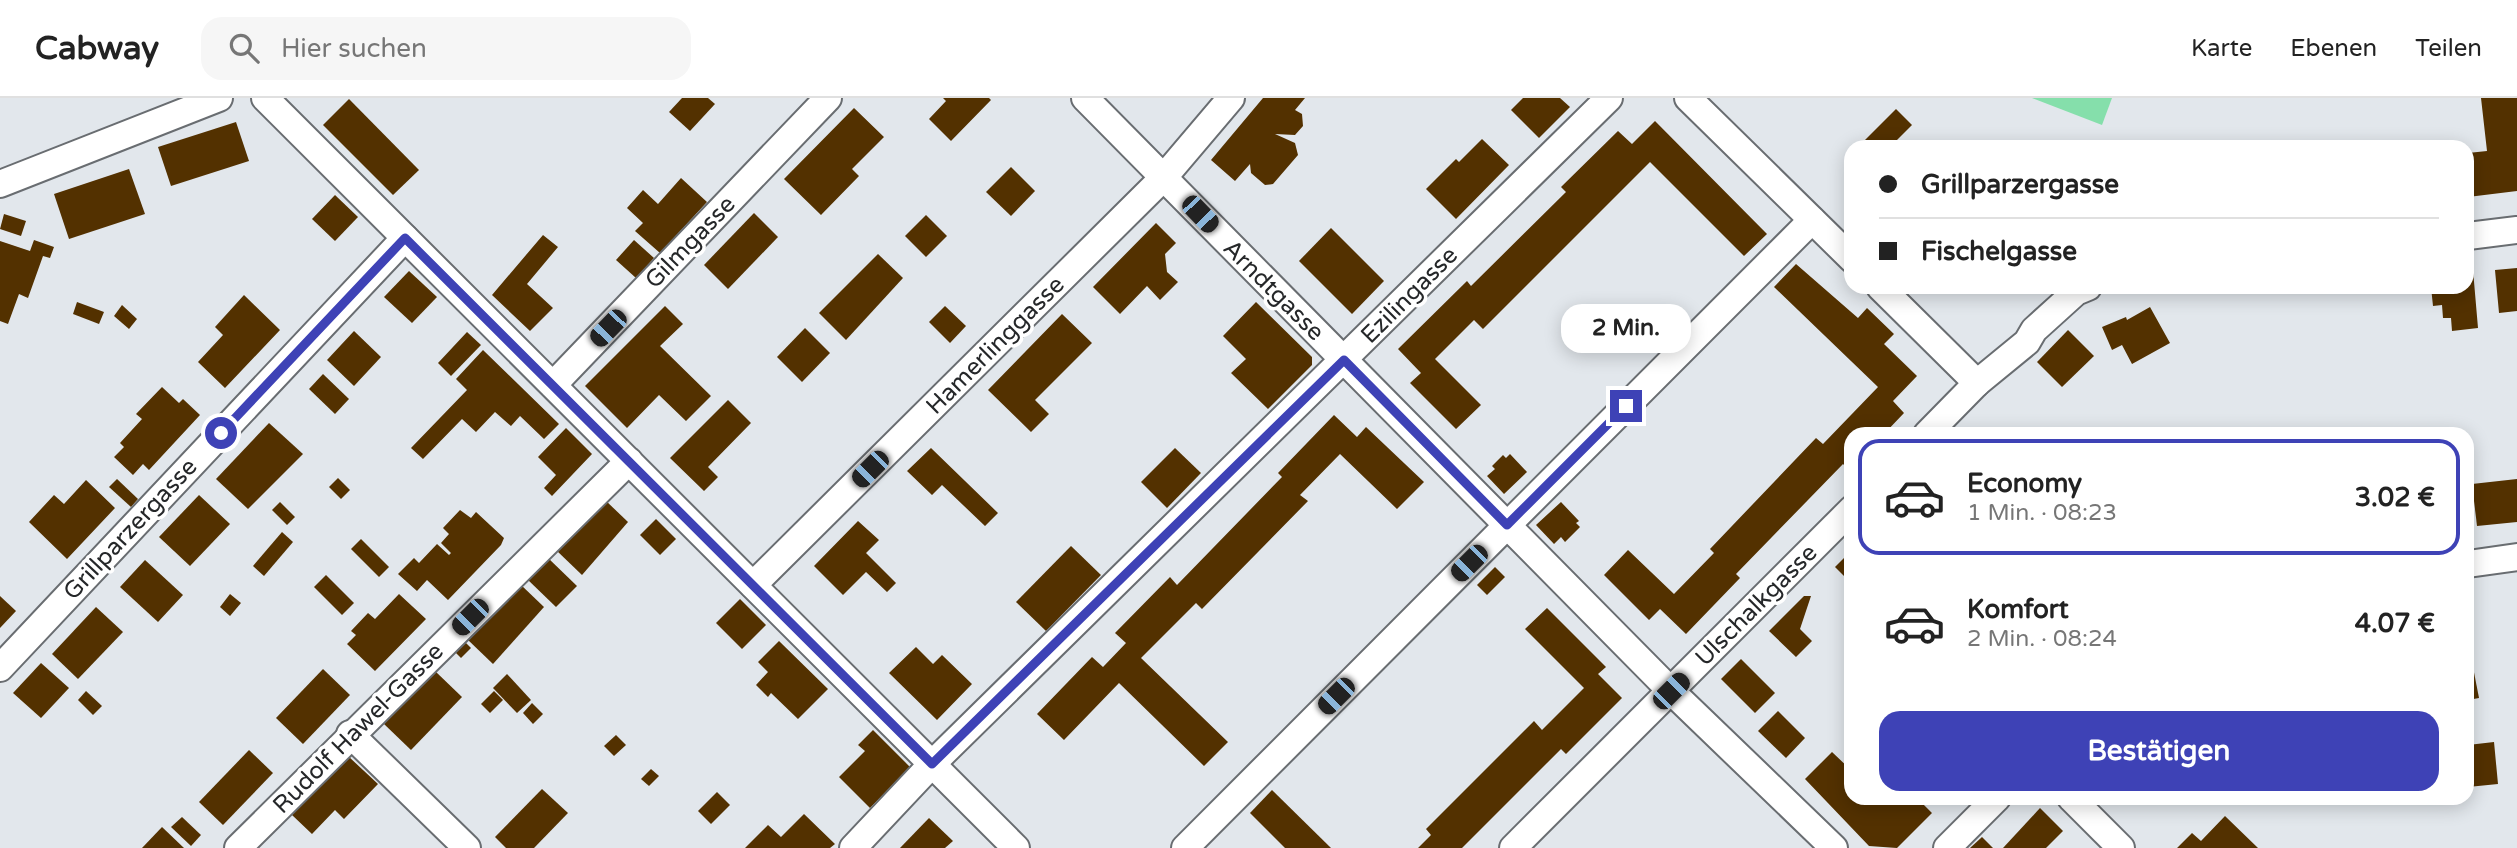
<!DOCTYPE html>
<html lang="de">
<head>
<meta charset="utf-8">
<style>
  :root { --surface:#fff; --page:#f6f6f6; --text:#222; --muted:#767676; --line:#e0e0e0; --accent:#3e42b6 }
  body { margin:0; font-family:"Varela Round",sans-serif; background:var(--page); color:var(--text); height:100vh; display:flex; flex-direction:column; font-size:26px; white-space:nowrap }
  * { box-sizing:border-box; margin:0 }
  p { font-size:23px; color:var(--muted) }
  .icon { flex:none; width:38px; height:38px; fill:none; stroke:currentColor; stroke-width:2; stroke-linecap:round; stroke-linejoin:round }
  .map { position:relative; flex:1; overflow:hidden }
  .panel { position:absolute; left:1844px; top:329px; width:630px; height:378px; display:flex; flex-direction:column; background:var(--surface); border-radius:21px; box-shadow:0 4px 18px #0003 }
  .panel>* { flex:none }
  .banner { position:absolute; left:1844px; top:42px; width:630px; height:154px; border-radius:21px; box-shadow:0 4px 18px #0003; display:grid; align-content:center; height:154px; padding:0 35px; background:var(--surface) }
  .end { position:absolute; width:32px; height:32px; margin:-16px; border:9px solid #3e42b6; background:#fff; box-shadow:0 0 0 4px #fff }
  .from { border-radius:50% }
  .bubble { position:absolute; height:49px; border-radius:21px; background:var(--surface); box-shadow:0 4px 18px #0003; font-size:23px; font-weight:800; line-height:49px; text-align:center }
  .car { position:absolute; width:21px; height:42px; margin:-21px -10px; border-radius:9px; box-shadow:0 0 5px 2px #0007; background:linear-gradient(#222 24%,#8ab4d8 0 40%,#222 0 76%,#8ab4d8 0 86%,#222 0) }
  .banner b { display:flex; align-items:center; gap:24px; height:66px; font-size:26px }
  .banner b+b { border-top:2px solid var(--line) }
  .banner i { width:18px; height:18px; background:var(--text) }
  ul { padding:12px 0 0; list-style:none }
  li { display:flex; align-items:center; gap:21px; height:116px; margin:0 14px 10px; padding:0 21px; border:4px solid transparent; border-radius:21px }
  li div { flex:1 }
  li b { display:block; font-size:26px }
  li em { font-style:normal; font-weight:800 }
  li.on { border-color:var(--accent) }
  li>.icon { width:63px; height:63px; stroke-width:1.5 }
  .button { display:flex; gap:14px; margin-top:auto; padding:14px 35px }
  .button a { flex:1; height:80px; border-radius:21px; background:var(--accent); color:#fff; font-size:28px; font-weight:800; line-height:80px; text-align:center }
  header { display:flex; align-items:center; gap:42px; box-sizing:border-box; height:98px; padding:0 35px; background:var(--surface); border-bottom:2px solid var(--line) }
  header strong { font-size:33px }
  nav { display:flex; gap:38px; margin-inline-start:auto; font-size:24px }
  .search { width:490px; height:63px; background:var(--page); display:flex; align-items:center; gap:18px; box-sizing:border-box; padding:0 24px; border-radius:21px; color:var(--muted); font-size:26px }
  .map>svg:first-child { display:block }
  .green { fill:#85dfab }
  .building { fill:#533100 }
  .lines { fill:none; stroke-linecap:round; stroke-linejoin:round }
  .street-casing { stroke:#696d71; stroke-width:30 }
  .street { stroke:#fff; stroke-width:26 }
  .route { stroke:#3e42b6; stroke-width:9 }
  .labels { text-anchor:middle; stroke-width:7; stroke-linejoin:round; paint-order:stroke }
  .street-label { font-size:24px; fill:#252729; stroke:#fff }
</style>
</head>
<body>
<header>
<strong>Cabway</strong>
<div class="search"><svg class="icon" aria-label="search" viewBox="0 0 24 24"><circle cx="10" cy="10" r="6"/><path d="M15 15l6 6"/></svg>Hier suchen</div>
<nav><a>Karte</a><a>Ebenen</a><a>Teilen</a></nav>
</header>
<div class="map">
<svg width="2517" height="750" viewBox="0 0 2517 750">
  <rect width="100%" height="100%" fill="#e2e7ec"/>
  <!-- green -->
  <polygon class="green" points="2032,0 2112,0 2102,27"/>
  <!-- building -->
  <g class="building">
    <polygon points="682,0 708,0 715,6 690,33 669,14"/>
    <polygon points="943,0 989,0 991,2 951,43 929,21 946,3"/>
    <polygon points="1263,0 1305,0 1295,12 1302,16 1303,28 1295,37 1275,36 1295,45 1298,57 1273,86 1265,87 1251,75 1250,66 1235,83 1211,62"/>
    <polygon points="1523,0 1560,0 1570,9 1539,40 1511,12"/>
    <polygon points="2481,0 2517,0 2517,93 2468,99 2468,55 2487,53"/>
    <polygon points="349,1 419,72 393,97 323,27"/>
    <polygon points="854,10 884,39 852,71 859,78 821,117 784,81"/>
    <polygon points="1896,11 1912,27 1892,47 1894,49 1858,49"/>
    <polygon points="1655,23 1767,136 1744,158 1650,64 1483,231 1474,222 1435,261 1481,307 1456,331 1410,285 1421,275 1398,251 1467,183 1471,188 1566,94 1561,89 1618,33 1632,46"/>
    <polygon points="236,24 249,63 171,88 158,49"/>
    <polygon points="1482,41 1509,67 1456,121 1426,91 1456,61 1459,64"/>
    <polygon points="1011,69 1035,93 1011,118 986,94"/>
    <polygon points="129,71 145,116 69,141 54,96"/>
    <polygon points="681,80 707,104 660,155 635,133 643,125 627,110 643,92 658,106"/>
    <polygon points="335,97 358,119 335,143 312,121"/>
    <polygon points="754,115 778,139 728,191 704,167"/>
    <polygon points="4,116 26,123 21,138 0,131"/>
    <polygon points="926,117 947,138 926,159 905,138"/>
    <polygon points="1156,125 1176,145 1165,156 1167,174 1178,184 1160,202 1147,188 1120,216 1093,189"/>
    <polygon points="1331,130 1384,183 1352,216 1299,163"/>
    <polygon points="543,137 558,149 527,186 553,210 530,233 492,197"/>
    <polygon points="34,142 54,149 50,160 43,158 28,200 19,196 8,226 0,223 0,143 30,153"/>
    <polygon points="634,142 654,160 636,180 616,162"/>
    <polygon points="878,156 903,180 846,242 819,215"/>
    <polygon points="1796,166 1858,220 1867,210 1894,236 1884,246 1917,278 1893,303 1904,315 1884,336 1852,336 1852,370 1849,372 1843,366 1736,476 1740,480 1686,536 1660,511 1649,522 1604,477 1628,452 1674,496 1714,455 1710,451 1816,340 1823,346 1878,289 1774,189"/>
    <polygon points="2517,170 2517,213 2499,215 2495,172"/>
    <polygon points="2473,172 2478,230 2452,233 2451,220 2443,220 2442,207 2433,208 2431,189 2468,189 2468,173"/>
    <polygon points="409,173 437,199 412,225 384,199"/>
    <polygon points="244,197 280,232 225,290 198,264 223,237 215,229"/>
    <polygon points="77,204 104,214 99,226 73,216"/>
    <polygon points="1256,204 1312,259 1312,267 1268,311 1231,275 1246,261 1223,238"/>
    <polygon points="122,207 137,221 129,231 114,218"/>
    <polygon points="665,208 683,226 660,248 711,298 686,323 659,297 627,330 585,288"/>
    <polygon points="945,208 966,228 950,245 929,224"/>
    <polygon points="2150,209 2170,245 2132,266 2122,247 2112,252 2102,229 2126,219 2127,222"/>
    <polygon points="1062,216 1092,245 1035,302 1049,316 1031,334 988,292"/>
    <polygon points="805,230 830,255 802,284 777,259"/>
    <polygon points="2068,232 2094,258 2062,289 2037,264"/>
    <polygon points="354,233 381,259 354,288 327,262"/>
    <polygon points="467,234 481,247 451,278 438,265"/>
    <polygon points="483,252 559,326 544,341 520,318 511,328 495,314 476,334 462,321 423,361 411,350 467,292 456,281"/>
    <polygon points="323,276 349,301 335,316 309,291"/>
    <polygon points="162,289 179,305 183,301 200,317 149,372 143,366 133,377 114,359 124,349 120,345 142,321 136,316"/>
    <polygon points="728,302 751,325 708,369 718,379 704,393 670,360"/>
    <polygon points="1334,317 1357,339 1366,329 1424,384 1397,411 1340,356 1300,397 1308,403 1202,511 1196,505 1141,560 1228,644 1204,668 1119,585 1064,642 1037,616 1092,559 1103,569 1126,545 1115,535 1170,479 1177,487 1282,379 1278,375"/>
    <polygon points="269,325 303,356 248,411 216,381"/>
    <polygon points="566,330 592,356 552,398 544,390 556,377 538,359"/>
    <polygon points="931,350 998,415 985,428 942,387 932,397 907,373"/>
    <polygon points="1175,350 1201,375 1167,410 1141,384"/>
    <polygon points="1510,356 1527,374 1504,396 1487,378 1495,371 1492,368 1503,357 1506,360"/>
    <polygon points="338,380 350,392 341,401 329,389"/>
    <polygon points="117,381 138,401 131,409 109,389"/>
    <polygon points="2517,381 2517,424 2477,428 2472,386"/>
    <polygon points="86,382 115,410 67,461 29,424 54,397 64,406"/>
    <polygon points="199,397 230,426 190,468 159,439"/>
    <polygon points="604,401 628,424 582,477 556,452"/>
    <polygon points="280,404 295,419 287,427 272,412"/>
    <polygon points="1561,404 1579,423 1576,425 1580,429 1565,444 1561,439 1554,446 1536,427"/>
    <polygon points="460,412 471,420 476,414 504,440 501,447 448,502 427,482 417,493 398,476 414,460 419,465 437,446 449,457 451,455 441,445 449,436 443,430"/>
    <polygon points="656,421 676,441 660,457 640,437"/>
    <polygon points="858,423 879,442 866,455 896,485 887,494 866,474 843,497 814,468"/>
    <polygon points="282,434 293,444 264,478 253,468"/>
    <polygon points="361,441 389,469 379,479 351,451"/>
    <polygon points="1071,448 1101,477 1046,533 1016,504"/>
    <polygon points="1849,455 1852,480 1849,483 1835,469"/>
    <polygon points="547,459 577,488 556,509 527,481"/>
    <polygon points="145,462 183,497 158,524 120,489"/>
    <polygon points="1495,469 1505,479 1487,497 1477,487"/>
    <polygon points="326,477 354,505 342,517 314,489"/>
    <polygon points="520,486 544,509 493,566 467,541"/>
    <polygon points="230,496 241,505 230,518 220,509"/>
    <polygon points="399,496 426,521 375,573 347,546 356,537 351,533 368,515 375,521"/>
    <polygon points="0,498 16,513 0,530"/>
    <polygon points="1804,498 1811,498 1800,531 1812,543 1796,559 1769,533"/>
    <polygon points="740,501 766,527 742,551 716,525"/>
    <polygon points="96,509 123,534 78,581 52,556"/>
    <polygon points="1547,510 1606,569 1598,576 1622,600 1566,656 1561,651 1462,750 1418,750 1431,737 1426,731 1534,623 1542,632 1584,590 1525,531"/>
    <polygon points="463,542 471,550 461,560 453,552"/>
    <polygon points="779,543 828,591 798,621 771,595 768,599 756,587 768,574 758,564"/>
    <polygon points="916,549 933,566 942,557 972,586 937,622 889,575"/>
    <polygon points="2468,559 2471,559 2479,600 2468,602"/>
    <polygon points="1741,561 1775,595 1755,615 1721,581"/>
    <polygon points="41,565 69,590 41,620 13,595"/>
    <polygon points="323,571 350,597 303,646 276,620"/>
    <polygon points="435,573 462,599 411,652 384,626"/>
    <polygon points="507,576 531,602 517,615 493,590"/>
    <polygon points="86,593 102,608 93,617 78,602"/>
    <polygon points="494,593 503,602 490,615 481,606"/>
    <polygon points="532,605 543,616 533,626 523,615"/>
    <polygon points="1778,613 1805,640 1786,660 1758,633"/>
    <polygon points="873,632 910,669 870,710 839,679 865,653 858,647"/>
    <polygon points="616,637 626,647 614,658 604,648"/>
    <polygon points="2494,644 2498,686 2468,689 2468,647"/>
    <polygon points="249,652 273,675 223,727 199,704"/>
    <polygon points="1832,654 1852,673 1852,700 1899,700 1903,704 1906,700 1917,700 1932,715 1897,750 1869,748 1805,681"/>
    <polygon points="348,658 378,686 344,721 335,712 312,736 292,717"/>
    <polygon points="651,671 659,678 649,688 641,681"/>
    <polygon points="542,691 568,715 534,750 506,750 495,739"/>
    <polygon points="1272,692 1331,750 1285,750 1250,715"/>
    <polygon points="717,694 730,707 711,726 698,713"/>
    <polygon points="2040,710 2063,733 2046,750 2003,750"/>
    <polygon points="804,716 835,746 830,750 745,750 768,727 781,739"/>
    <polygon points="2225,718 2258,750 2177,750 2192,735 2201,743"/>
    <polygon points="182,719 201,737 191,748 171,729"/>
    <polygon points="929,720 953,743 945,750 900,750"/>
    <polygon points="162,729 184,750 142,750"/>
    <polygon points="1982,739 1993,750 1970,750"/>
  </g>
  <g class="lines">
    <!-- street casing -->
    <g class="street-casing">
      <g id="street">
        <polyline points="265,0 1016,750"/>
        <polyline points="1085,0 1671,593 1834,750"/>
        <polyline points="1688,0 1852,161"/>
        <polyline points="0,86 219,0"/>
        <polyline points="2468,138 2517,132"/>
        <polyline points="1880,189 1977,285"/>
        <polyline points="553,287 828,0"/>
        <polyline points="1927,336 1977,285 2027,244 2034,232 2076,194 2088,189"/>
        <polyline points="2468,466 2517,459"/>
        <polyline points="753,487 1164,79 1231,0"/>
        <polyline points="0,570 405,140"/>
        <polyline points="350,636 467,750"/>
        <polyline points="2071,700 2121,750"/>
        <polyline points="238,750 629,363"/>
        <polyline points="853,750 932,666 1609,0"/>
        <polyline points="1185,750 1812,122"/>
        <polyline points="1513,750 1852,411"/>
        <polyline points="1947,750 1997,700"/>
      </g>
    </g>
    <!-- street -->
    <use href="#street" class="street"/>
  </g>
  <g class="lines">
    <!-- route -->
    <polyline class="route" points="221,335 405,140 932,666 1344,262 1507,427 1626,308"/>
  </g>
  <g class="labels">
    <!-- street labels -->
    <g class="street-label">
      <text transform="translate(690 144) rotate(-46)" y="8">Gilmgasse</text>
      <text transform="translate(1274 192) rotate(45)" y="8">Arndtgasse</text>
      <text transform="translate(1409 197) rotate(-45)" y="8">Ezilingasse</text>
      <text transform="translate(995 247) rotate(-45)" y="8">Hamerlinggasse</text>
      <text transform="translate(130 431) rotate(-47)" y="8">Grillparzergasse</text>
      <text transform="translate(1756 507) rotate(-45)" y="8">Ulschalkgasse</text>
      <text transform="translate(358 630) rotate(-45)" y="8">Rudolf Hawel-Gasse</text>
    </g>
  </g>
</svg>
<i class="end from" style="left:221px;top:335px"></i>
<i class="end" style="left:1626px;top:308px"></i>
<div class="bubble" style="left:1561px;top:206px;width:130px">2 Min.</div>
<i class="car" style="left:1200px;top:116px;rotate:136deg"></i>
<i class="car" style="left:608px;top:230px;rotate:224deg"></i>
<i class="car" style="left:870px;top:371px;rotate:225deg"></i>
<i class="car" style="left:1469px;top:465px;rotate:225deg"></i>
<i class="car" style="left:470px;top:519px;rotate:225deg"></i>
<i class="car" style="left:1671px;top:593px;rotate:45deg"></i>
<i class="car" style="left:1336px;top:598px;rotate:225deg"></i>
<div class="banner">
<b><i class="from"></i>Grillparzergasse</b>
<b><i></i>Fischelgasse</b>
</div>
<section class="panel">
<ul>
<li class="on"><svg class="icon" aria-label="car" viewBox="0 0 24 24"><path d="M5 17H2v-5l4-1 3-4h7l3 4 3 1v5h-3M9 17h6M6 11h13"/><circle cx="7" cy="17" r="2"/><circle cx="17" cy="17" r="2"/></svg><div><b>Economy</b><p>1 Min. · 08:23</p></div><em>3.02 €</em></li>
<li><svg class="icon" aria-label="car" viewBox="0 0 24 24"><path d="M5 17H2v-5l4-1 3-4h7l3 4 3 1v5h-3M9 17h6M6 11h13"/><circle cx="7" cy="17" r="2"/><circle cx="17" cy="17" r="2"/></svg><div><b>Komfort</b><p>2 Min. · 08:24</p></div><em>4.07 €</em></li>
</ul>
<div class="button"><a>Bestätigen</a></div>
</section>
</div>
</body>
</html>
